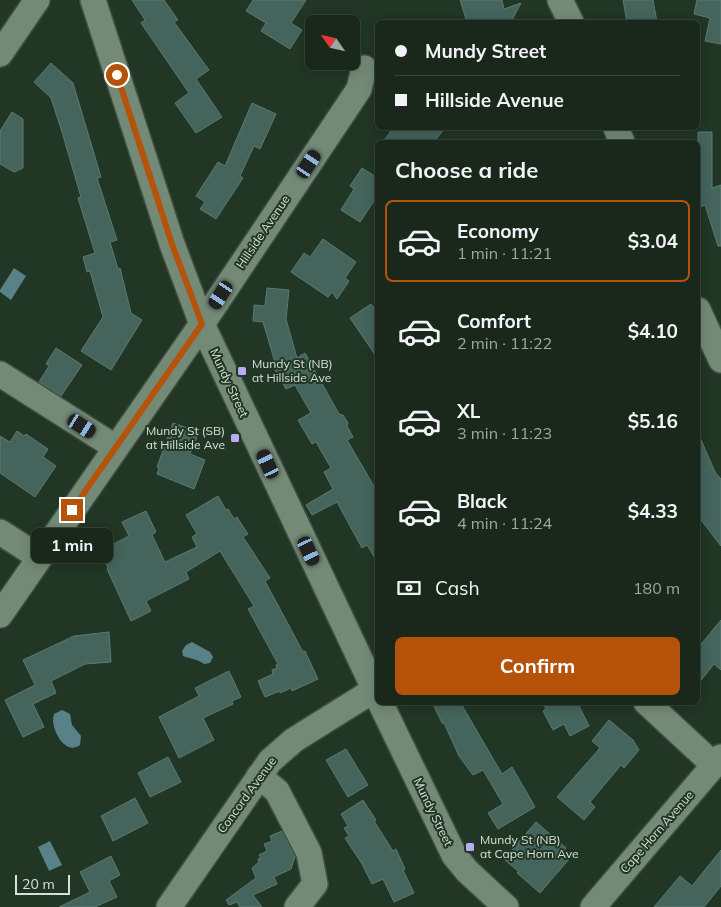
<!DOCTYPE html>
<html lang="en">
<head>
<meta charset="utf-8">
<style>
  :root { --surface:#1a281c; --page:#273429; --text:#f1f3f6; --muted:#9fa6a3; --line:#38443b; --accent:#b45309 }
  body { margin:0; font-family:Mulish,sans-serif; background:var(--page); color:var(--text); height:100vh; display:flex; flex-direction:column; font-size:19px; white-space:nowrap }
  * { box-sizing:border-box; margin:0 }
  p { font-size:16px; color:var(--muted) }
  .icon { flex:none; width:28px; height:28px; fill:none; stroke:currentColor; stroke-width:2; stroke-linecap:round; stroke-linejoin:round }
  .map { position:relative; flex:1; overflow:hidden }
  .details { position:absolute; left:375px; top:140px; width:325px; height:565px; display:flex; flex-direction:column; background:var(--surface); border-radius:8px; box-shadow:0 2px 12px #0003,0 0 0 1px var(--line) }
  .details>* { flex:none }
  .top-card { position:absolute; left:375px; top:20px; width:325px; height:110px; border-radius:8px; box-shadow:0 2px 12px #0003,0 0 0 1px var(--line); display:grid; align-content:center; height:110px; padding:0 20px; background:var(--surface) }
  .needle { width:32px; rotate:304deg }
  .controls { position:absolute; left:305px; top:15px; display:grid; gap:10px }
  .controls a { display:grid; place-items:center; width:55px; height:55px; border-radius:8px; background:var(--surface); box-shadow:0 2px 12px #0003,0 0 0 1px var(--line); font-size:25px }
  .scale { position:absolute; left:15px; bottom:12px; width:55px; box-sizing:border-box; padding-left:5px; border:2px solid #d5e1d6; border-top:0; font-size:14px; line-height:18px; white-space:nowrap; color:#d5e1d6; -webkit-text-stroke:4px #223625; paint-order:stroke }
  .end { position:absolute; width:22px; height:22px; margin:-11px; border:6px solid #b45309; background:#fff; box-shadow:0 0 0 2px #fff }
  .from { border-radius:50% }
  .bubble { position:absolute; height:35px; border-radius:8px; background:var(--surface); box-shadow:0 2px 12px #0003,0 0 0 1px var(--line); font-size:16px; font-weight:700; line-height:35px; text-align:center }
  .car { position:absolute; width:15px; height:30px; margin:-15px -8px; border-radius:6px; box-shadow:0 0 4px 1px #0007; background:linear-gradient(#222 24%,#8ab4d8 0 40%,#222 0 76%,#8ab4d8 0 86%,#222 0) }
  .top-card b { display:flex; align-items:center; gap:18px; height:48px; font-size:19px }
  .top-card b+b { border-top:1px solid var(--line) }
  .top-card i { width:12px; height:12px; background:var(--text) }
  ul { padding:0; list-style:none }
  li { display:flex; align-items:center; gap:15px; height:82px; margin:0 10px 8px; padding:0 10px; border:2px solid transparent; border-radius:8px }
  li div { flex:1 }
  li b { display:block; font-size:19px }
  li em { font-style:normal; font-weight:700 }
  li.on { border-color:var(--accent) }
  li>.icon { width:45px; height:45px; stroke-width:1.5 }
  h2 { padding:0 20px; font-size:22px; line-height:60px }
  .pay { display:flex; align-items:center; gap:12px; height:55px; padding:0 20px; font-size:19px }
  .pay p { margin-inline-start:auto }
  .cta { display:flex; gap:10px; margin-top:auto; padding:10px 20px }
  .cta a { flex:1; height:58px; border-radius:8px; background:var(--accent); color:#fff; font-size:20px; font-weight:700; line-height:58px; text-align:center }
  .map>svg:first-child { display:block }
  .water { fill:#588288 }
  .building { fill:#44645c; stroke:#5a7a72 }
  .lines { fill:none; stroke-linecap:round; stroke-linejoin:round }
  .minor-casing { stroke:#3f5042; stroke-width:28 }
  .minor { stroke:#738a76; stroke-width:25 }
  .route { stroke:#b45309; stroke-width:6 }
  .poi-dot { fill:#b7abf8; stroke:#223625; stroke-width:2 }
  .labels { text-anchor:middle; stroke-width:4; stroke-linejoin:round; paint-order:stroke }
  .street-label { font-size:12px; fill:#d5e1d6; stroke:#223625 }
  .poi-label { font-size:12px; fill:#d5e1d6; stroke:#223625; text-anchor:start }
</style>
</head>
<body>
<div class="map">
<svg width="721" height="907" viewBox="0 0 721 907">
  <rect width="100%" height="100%" fill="#223625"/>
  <!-- water -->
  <g class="water">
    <polygon points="14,268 26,276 11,300 0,292 0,290"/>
    <path d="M 192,642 L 210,652 L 213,657 L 210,663 L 204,664 C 197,659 191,659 183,656 L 182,651 L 186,645 Z"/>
    <path d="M 62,710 L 70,714 L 72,725 L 81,736 L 80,745 C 65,757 49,727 54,714 Z"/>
    <polygon points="50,841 62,865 49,871 38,847"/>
  </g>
  <!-- building -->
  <g class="building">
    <polygon points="132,0 164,0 178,20 174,22 209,70 196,79 222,117 196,133 175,103 189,93 141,23 145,20"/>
    <polygon points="253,0 306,0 291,23 302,30 290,49 261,31 266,23 246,11"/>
    <polygon points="460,0 502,0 504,9 521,3 511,22 467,22"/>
    <polygon points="623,0 653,0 657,22 627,22"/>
    <polygon points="697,0 721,0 721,44 705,41 710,18 694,14"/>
    <polygon points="51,63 73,83 101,177 97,178 117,240 110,242 118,269 120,268 131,313 142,320 111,370 81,351 103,317 90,271 87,272 83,257 95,253 78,198 81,197 62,132 51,98 34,82"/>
    <polygon points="252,103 276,114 260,149 254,146 240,176 243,178 216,219 200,209 205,202 196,196 218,162 225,166"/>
    <polygon points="12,112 23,119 23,168 14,172 0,164 0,131"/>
    <polygon points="393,128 445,128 434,142 383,142"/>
    <polygon points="698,132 712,132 712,188 721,185 721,246 718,246 705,205 700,207 698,199"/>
    <polygon points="362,168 378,178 378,195 360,222 341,210 354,189 350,186"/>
    <polygon points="323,239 356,262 345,278 349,281 337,299 332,292 328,297 291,272 304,253 310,257"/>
    <polygon points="267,288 289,290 286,319 297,358 305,353 339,414 343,415 348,423 347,426 353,437 347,440 378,493 378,563 367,545 362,548 337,502 312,515 306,505 333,489 324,472 331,468 316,442 312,444 298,420 311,413 295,385 286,389 275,370 277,369 263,322 253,321 254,305 265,306"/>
    <polygon points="371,304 378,313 378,359 350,318"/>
    <polygon points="56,348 82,365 61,396 39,382 49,366 46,364"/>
    <polygon points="173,423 199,432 190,454 205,460 194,489 157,474 159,467 157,467"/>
    <polygon points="17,431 24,436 26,434 48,449 43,457 56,466 35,497 0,473 0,436 10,442"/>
    <polygon points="698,433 715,472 721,479 721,546 698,516"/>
    <polygon points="218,496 226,510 228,509 234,519 237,517 248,534 243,537 270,578 265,581 303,652 305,651 318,679 292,691 291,688 280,693 280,691 265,697 258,681 273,674 272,670 277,668 276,665 278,664 248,609 254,606 220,551 186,572 189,579 146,601 151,611 131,621 107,569 108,568 100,551 129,536 122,522 146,511 156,532 152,535 165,562 197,547 192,537 197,534 186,515"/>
    <polygon points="721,620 721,670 714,664 698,684 698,648"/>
    <polygon points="109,632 111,662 85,664 51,681 56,693 33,704 44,727 23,737 5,700 35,685 23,660 74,636"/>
    <polygon points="229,671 241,697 232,701 233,704 203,718 214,740 179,758 159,717 199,696 195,688"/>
    <polygon points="432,702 460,702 502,774 512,767 535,807 498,829 488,813 503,804 483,770 473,775 459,756 444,723 442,723"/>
    <polygon points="542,702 577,702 589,726 570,736 564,724 553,730 543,711 546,709"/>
    <polygon points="609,720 633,740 639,750 624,768 621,765 590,802 595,807 584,820 557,797 600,748 592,741"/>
    <polygon points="346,749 368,785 348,797 326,760"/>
    <polygon points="168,757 181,782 150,797 138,773"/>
    <polygon points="135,798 148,823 113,841 101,816"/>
    <polygon points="363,800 376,820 374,821 393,851 396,849 405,869 403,870 414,893 394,902 383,879 372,884 362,864 345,838 349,836 344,828 348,826 341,814"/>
    <polygon points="536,822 566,848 563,852 570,858 540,893 517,873 519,872 504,859"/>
    <polygon points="282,831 295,857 291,869 274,877 277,884 253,895 262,907 240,907 237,902 229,905 226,900 256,878 252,868 259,862 258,859 261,858 259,855 267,851 264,844 272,841 270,836"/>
    <polygon points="721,850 721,886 704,907 654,907 680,876 692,886"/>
    <polygon points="111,856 120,875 109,881 117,897 95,907 59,907 90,892 80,872"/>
  </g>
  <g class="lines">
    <!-- minor casing -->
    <g class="minor-casing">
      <g id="minor">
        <polyline points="93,0 172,244 202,324 378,697"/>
        <polyline points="560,0 571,22"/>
        <polyline points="0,54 37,0"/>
        <polyline points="616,128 622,142"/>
        <polyline points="698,310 721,360"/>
        <polyline points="0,374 115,447"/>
        <polyline points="0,532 39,557"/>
        <polyline points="0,615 202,324 359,89 364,68"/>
        <polyline points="380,702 454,855 467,871 506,907"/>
        <polyline points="646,702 714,765"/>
        <polyline points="259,776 277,791 292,820 309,853 315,884 297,907"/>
        <polyline points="169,907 270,761 294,740 374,690"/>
        <polyline points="593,907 721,757"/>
      </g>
    </g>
    <!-- minor -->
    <use href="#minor" class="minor"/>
  </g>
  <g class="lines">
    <!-- route -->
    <polyline class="route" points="72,510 202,324 172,244 117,75"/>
  </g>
  <!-- markers -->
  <g class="poi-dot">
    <rect x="237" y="366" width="10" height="10" rx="2.5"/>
    <rect x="230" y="433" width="10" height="10" rx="2.5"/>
    <rect x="465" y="842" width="10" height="10" rx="2.5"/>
  </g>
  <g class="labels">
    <!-- street labels -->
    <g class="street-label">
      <text transform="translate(263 232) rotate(-56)" y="4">Hillside Avenue</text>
      <text transform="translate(229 383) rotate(65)" y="4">Mundy Street</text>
      <text transform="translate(247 795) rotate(-54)" y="4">Concord Avenue</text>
      <text transform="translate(433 812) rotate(64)" y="4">Mundy Street</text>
      <text transform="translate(657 832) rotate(-49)" y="4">Cape Horn Avenue</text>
    </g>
    <!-- poi labels -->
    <g class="poi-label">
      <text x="252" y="368">Mundy St (NB)<tspan x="252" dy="14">at Hillside Ave</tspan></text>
      <text x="225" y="435" text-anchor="end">Mundy St (SB)<tspan x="225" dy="14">at Hillside Ave</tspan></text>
      <text x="480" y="844">Mundy St (NB)<tspan x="480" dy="14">at Cape Horn Ave</tspan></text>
    </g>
  </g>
</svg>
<div class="controls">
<a><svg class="needle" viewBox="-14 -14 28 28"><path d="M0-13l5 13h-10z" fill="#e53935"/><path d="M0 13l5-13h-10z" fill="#9fa6a3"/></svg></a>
</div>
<div class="scale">20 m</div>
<i class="end from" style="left:117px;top:75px"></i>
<i class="end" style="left:72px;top:510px"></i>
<div class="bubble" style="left:31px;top:528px;width:82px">1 min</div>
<i class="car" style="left:309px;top:164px;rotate:34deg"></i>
<i class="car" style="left:221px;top:295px;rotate:213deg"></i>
<i class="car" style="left:82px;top:426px;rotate:123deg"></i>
<i class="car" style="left:268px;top:464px;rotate:335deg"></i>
<i class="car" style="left:309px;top:551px;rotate:155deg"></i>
<div class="top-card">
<b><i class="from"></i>Mundy Street</b>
<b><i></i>Hillside Avenue</b>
</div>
<section class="details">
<h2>Choose a ride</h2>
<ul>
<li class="on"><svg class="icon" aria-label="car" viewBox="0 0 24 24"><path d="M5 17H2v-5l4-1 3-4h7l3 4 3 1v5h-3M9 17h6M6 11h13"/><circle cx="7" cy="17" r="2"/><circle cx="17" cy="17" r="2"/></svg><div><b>Economy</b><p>1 min · 11:21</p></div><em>$3.04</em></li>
<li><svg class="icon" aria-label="car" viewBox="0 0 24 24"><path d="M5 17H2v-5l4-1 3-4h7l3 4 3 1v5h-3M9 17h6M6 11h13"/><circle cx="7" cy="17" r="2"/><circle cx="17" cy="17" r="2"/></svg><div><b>Comfort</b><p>2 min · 11:22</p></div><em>$4.10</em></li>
<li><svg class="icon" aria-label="car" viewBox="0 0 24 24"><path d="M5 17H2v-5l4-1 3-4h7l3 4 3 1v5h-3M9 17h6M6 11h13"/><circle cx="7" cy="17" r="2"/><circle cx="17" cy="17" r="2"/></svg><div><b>XL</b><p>3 min · 11:23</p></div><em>$5.16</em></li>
<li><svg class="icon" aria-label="car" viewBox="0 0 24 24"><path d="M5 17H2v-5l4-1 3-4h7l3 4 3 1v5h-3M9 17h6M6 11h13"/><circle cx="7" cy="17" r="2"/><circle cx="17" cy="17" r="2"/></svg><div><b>Black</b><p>4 min · 11:24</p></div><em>$4.33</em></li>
</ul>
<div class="pay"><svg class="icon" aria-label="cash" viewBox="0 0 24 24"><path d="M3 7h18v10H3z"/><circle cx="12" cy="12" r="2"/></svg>Cash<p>180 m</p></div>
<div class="cta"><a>Confirm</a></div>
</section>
</div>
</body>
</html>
